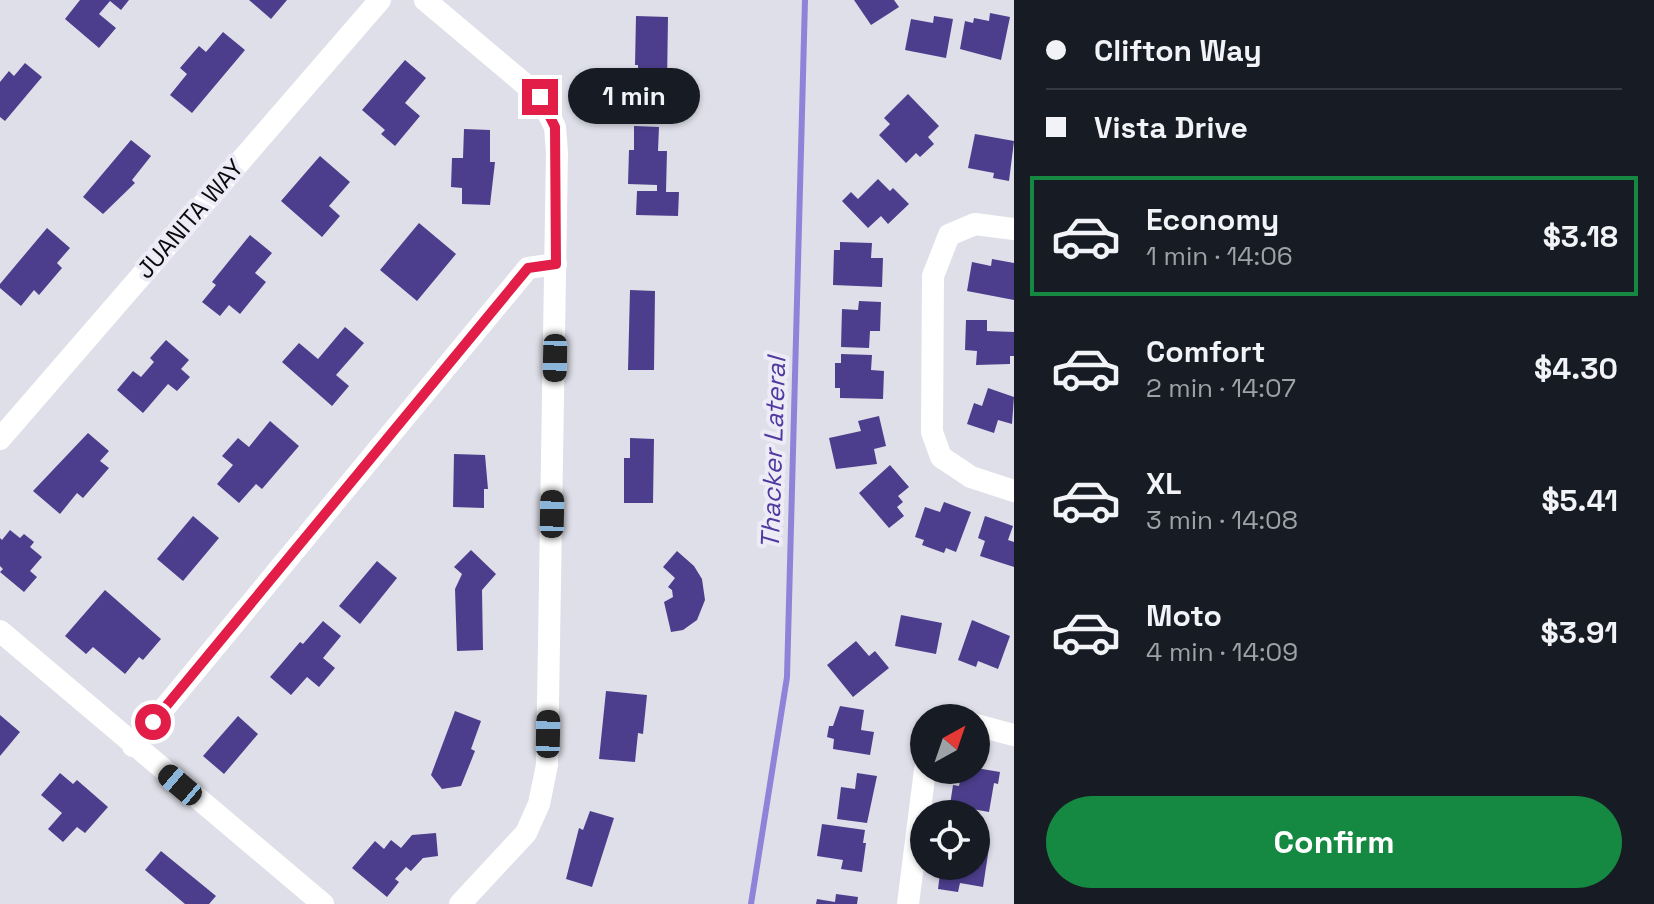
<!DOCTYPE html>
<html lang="en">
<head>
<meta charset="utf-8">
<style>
  :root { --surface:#171b24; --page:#242831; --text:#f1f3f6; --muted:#9ea1a6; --line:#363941; --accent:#158942 }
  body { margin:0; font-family:"Space Grotesk",sans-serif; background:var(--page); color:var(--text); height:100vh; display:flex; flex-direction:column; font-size:30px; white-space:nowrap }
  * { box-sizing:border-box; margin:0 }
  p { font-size:26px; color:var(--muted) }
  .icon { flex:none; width:44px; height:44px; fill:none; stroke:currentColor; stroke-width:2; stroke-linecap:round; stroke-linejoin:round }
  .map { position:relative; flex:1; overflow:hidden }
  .side { display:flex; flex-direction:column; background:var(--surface); width:640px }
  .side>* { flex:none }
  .guide { display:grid; align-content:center; height:176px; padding:0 32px; background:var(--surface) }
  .needle { width:52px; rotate:40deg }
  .controls { position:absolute; left:910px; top:704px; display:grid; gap:16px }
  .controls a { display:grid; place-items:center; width:80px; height:80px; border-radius:50%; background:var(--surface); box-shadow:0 2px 6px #0004; font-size:40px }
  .end { position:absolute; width:36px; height:36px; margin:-18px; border:10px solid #e11d48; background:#fff; box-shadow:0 0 0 4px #fff }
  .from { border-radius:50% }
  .bubble { position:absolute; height:56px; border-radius:28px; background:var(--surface); box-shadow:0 2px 6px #0004; font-size:26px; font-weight:800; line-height:56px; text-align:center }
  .car { position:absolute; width:24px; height:48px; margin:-24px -12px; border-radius:10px; box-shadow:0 0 6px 2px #0007; background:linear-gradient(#222 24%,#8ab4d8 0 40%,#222 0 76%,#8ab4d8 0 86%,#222 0) }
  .guide b { display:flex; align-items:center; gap:28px; height:76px; font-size:30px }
  .guide b+b { border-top:2px solid var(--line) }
  .guide i { width:20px; height:20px; background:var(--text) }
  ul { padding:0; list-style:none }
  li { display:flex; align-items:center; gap:24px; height:120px; margin:0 16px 12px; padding:0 16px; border:4px solid transparent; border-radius:0px }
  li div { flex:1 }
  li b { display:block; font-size:30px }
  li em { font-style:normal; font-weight:800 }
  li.active { border-color:var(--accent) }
  li>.icon { width:72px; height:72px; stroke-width:1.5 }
  .primary-button { display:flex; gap:16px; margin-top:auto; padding:16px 32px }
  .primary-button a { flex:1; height:92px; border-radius:48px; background:var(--accent); color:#fff; font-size:32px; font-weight:800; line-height:92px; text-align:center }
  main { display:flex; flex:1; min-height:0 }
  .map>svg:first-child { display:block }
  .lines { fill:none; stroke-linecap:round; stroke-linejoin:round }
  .stream { stroke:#8e83d9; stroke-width:6 }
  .building { fill:#4d3e8d }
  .minor { stroke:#fff; stroke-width:22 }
  .route { stroke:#e11d48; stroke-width:10 }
  .labels { text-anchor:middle; stroke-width:8; stroke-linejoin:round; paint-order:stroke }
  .street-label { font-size:24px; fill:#0b0b0e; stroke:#edecf6 }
  .water-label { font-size:26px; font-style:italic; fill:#513a9f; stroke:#edecf6 }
</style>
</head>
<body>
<main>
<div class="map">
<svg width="1014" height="904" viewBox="0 0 1014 904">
  <rect width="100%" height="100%" fill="#dfdfe9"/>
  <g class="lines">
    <!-- stream -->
    <polyline class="stream" points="751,904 787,677 805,0"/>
  </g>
  <!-- building -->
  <g class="building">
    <polygon points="80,0 129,0 121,10 110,1 99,14 116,28 99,48 65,19"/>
    <polygon points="249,0 287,0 271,19"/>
    <polygon points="854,0 894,0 899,7 871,25"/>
    <polygon points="990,13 1010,17 1001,60 960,49 965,21 973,23 974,18 989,21"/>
    <polygon points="636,16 668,17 667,84 638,84 638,65 635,65"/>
    <polygon points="934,16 953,19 946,58 905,50 911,19 933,23"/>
    <polygon points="223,32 245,50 192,113 170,95 187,74 180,68 199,46 206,52"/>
    <polygon points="405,60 426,78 405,103 420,116 395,146 381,134 385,130 362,110"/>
    <polygon points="25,63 42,77 5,121 0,117 0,82 9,71 14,76"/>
    <polygon points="908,94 939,126 928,137 934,144 920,157 916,153 906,163 879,135 890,124 884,118"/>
    <polygon points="634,126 659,127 658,151 667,151 666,192 679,192 678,216 636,215 637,191 657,191 657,185 628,184 629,150 634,150"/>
    <polygon points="464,129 490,130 490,162 495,162 490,205 462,204 462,188 451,187 452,158 463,158"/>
    <polygon points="975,134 1014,141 1009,181 993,178 994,173 968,168"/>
    <polygon points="131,140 151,156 132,180 135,183 103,214 83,197"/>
    <polygon points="320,156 350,182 329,206 340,216 322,237 281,201"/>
    <polygon points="878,179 890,191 893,188 909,204 888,224 881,216 868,228 842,201 851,192 858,199"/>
    <polygon points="419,223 456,254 417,301 380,270"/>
    <polygon points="47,228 70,248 57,263 62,268 39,295 34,290 21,306 0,288 0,284"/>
    <polygon points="250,235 272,253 255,273 266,282 240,314 229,305 220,316 202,302 216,285 212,282"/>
    <polygon points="840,242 872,243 871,258 883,258 882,287 833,285 834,250 840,250"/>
    <polygon points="992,259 1014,263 1014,300 967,291 972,262 991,266"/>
    <polygon points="630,290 655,291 654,370 628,370"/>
    <polygon points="859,301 881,302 880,331 870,331 869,348 841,347 842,309 858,310"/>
    <polygon points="966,320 987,320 987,331 1014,332 1014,356 1010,356 1010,364 976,365 977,351 965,350"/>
    <polygon points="345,327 364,343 336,375 349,386 332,406 282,362 299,343 318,359"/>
    <polygon points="166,340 189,360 181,369 190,377 177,391 168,384 143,413 117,390 133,371 141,377 154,362 150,358"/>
    <polygon points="841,354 872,355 871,370 884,371 883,399 840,398 840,388 835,388 835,363 841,363"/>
    <polygon points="988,388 1014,397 1012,424 998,420 994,433 967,424 974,403 982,406"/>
    <polygon points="879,416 886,446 874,449 877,464 836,469 829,438 861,431 858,421"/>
    <polygon points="270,421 299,446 262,489 256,484 239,503 217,484 233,465 222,456 238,438 249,447"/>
    <polygon points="88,433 109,451 100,461 109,468 83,498 77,493 60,514 33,491"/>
    <polygon points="630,438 654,439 653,503 624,503 624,458 630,458"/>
    <polygon points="454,454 485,455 488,489 484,489 484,508 453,507"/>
    <polygon points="890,465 909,487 898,496 903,502 897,507 904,516 889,528 859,493"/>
    <polygon points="944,502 971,512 956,552 946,548 944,553 922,545 924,540 915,537 925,507 940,512"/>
    <polygon points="193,516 219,538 183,581 157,559"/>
    <polygon points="985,516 1013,526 1008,540 1014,542 1014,567 980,556 985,541 978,538"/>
    <polygon points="10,530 20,538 24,534 34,542 30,547 42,557 30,571 37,577 24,592 0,572 3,569 0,566 0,538 2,540"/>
    <polygon points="471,550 496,574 482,590 483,650 457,651 455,589 462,574 454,567"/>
    <polygon points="677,551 694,566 702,579 705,600 697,620 683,630 671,632 664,602 673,597 672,590 668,587 675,578 663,567"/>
    <polygon points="377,561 397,578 360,624 339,606"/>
    <polygon points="105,590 161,639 143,660 139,657 125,674 93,647 86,654 65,636"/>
    <polygon points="901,615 942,623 936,654 895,646"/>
    <polygon points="972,620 1010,636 998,669 978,661 976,667 958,660"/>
    <polygon points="323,621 341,636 323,658 335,668 319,687 307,677 291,695 270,677 300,642 303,644"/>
    <polygon points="856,641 869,656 875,651 889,668 853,697 827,665"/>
    <polygon points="606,691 647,695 643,734 638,733 635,762 599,759"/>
    <polygon points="840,706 864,710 861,730 874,732 870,755 833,749 834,739 827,737 829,726 833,726"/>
    <polygon points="455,711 481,721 471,749 475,751 461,786 442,789 431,775"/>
    <polygon points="0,715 20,732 0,756"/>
    <polygon points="238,716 258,734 224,774 203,756"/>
    <polygon points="976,768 1000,772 998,784 994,783 989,812 950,805 953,785 959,786 962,770"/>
    <polygon points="60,773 73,784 77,780 108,807 85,833 77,827 63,842 48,829 62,813 41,795"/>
    <polygon points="857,773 877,776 867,823 837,819 841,787 855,789"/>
    <polygon points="590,811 614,818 592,887 566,879 579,828 583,830"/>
    <polygon points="822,824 865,830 863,843 866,843 862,872 841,869 843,860 817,856"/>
    <polygon points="436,833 438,856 423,858 411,871 406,867 395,879 399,882 387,897 352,868 375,841 384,849 391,840 401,848 412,835"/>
    <polygon points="976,839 990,841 983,887 960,883 958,892 938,889 941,866 976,866"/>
    <polygon points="161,851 216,896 209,904 185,904 145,870"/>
    <polygon points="836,894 858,897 857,904 816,904 817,899 835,902"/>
  </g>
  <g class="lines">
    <!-- minor -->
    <g class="minor">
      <polyline points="425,0 540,97 555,127 557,153 547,765 539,804 526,833 460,904"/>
      <polyline points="1014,229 975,224 949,235 933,276 932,432 941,457 971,477 1014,491"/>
      <polyline points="0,439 380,0"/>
      <polyline points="0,631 323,904"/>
      <polyline points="976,725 1014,735"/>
      <polyline points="133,746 528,268 556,264"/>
      <polyline points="908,904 925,770"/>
    </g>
  </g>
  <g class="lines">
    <!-- route -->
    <polyline class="route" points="153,722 528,268 556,264 555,127 540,97"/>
  </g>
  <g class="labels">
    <!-- street labels -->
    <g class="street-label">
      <text transform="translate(190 219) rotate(-49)" y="8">JUANITA WAY</text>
    </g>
    <!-- water labels -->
    <g class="water-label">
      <text transform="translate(773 453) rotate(-88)" y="9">Thacker Lateral</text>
    </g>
  </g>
</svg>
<div class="controls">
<a><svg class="needle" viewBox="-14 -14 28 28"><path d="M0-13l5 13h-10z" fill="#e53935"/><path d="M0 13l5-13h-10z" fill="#9ea1a6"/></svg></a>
<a><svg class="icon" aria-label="locate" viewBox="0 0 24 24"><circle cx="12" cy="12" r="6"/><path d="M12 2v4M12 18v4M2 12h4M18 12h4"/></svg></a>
</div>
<i class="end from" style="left:153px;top:722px"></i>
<i class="end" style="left:540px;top:97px"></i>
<div class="bubble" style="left:568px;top:68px;width:132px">1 min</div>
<i class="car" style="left:555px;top:358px;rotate:181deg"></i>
<i class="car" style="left:552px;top:514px;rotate:1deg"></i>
<i class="car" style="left:548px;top:734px;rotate:1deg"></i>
<i class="car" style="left:180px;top:785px;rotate:310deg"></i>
</div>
<section class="side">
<div class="guide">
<b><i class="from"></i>Clifton Way</b>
<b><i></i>Vista Drive</b>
</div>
<ul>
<li class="active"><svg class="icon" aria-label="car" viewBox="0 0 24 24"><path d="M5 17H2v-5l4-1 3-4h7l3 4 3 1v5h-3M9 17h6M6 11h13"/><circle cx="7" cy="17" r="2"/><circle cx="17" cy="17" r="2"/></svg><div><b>Economy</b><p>1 min · 14:06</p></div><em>$3.18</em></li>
<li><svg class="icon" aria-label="car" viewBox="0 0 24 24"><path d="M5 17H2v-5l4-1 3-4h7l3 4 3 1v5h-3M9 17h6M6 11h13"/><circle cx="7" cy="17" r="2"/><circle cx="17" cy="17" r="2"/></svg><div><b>Comfort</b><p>2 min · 14:07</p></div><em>$4.30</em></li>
<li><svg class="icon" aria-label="car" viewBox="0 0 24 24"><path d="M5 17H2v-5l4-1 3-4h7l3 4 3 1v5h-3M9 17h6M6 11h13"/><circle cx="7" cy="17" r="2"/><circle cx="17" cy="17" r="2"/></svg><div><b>XL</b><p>3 min · 14:08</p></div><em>$5.41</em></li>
<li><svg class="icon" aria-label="car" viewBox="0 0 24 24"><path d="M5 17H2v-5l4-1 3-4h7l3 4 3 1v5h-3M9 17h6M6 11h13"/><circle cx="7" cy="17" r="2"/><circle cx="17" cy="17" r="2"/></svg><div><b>Moto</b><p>4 min · 14:09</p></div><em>$3.91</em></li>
</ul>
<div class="primary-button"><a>Confirm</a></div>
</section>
</main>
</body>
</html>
